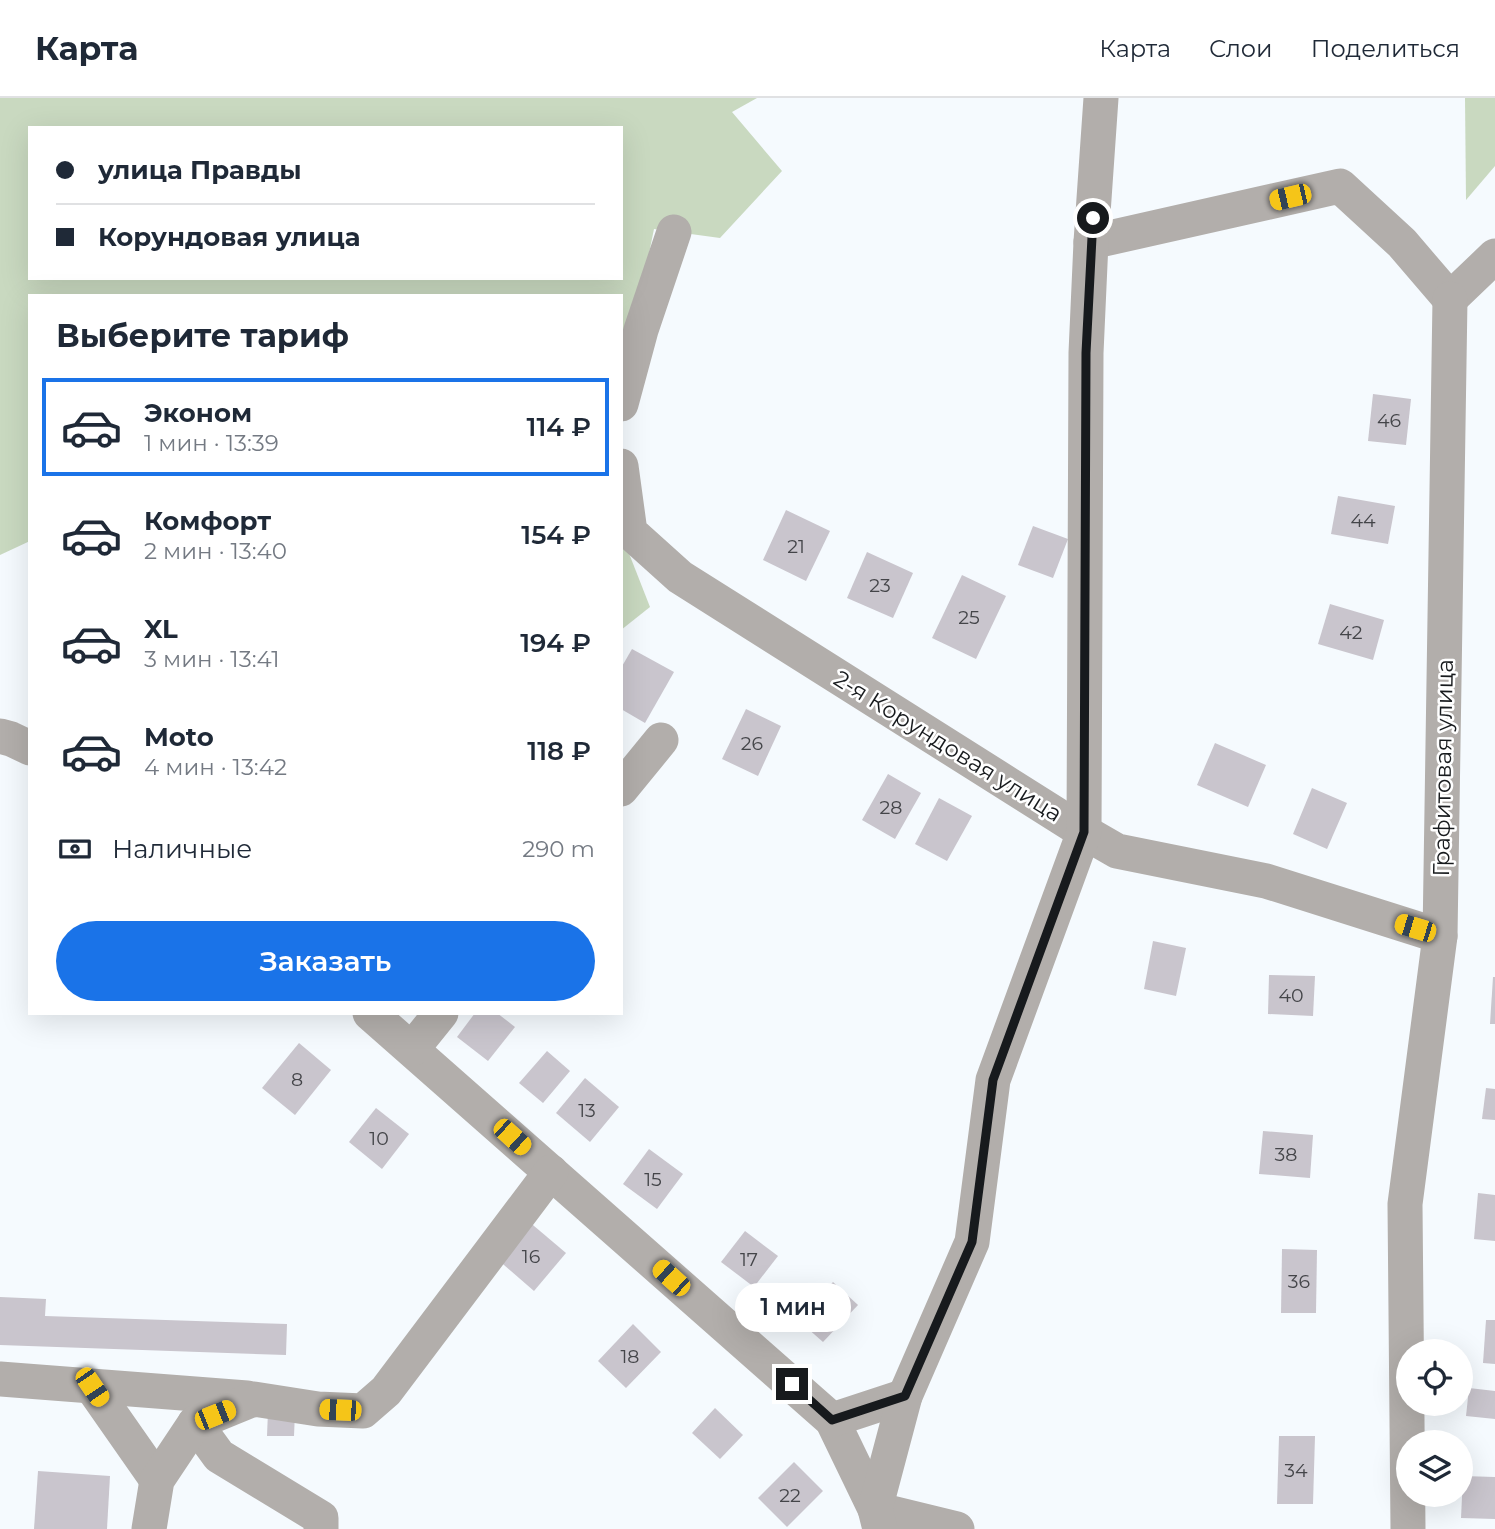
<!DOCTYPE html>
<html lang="ru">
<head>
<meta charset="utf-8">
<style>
  :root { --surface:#fff; --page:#f2f2f3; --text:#1f2937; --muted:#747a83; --line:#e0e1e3; --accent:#1a73e8 }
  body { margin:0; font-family:Montserrat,sans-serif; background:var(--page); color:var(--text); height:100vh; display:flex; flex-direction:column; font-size:26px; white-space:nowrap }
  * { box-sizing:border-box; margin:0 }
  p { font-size:23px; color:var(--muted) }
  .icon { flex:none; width:38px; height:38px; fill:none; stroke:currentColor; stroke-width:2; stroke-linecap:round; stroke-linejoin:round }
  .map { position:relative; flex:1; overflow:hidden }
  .sheet { position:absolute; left:28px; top:196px; width:595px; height:721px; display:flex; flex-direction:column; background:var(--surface); border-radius:0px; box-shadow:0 7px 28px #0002 }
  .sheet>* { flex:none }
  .guide { position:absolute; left:28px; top:28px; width:595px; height:154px; border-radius:0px; box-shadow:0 7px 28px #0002; display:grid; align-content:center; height:154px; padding:0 28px; background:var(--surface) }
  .controls { position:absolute; left:1396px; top:1241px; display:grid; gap:14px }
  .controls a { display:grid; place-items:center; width:77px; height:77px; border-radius:50%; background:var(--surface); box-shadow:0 7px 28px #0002; font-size:35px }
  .end { position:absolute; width:32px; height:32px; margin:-16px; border:9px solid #171a1d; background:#fff; box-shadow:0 0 0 4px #fff }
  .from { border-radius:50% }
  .bubble { position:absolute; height:49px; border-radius:24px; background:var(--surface); box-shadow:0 7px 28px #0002; font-size:23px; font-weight:600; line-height:49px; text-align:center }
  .car { position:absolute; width:21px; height:42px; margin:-21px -10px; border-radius:9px; box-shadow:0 0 5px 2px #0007; background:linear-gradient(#f5c518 24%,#345 0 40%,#f5c518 0 76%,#345 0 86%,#f5c518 0) }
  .guide b { display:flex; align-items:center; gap:24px; height:66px; font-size:26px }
  .guide b+b { border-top:2px solid var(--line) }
  .guide i { width:18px; height:18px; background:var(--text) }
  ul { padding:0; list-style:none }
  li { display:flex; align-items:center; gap:21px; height:98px; margin:0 14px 10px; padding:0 14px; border:4px solid transparent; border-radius:0px }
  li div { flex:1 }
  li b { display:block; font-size:26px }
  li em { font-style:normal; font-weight:600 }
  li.current { border-color:var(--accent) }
  li>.icon { width:63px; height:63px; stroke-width:1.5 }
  h2 { padding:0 28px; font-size:32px; line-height:84px }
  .pay { display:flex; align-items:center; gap:18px; height:77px; padding:0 28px; font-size:26px }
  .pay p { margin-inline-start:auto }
  .primary-button { display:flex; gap:14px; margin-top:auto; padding:14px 28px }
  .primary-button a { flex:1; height:80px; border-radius:42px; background:var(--accent); color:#fff; font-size:28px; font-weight:600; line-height:80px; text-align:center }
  header { display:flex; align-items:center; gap:42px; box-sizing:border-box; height:98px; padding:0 35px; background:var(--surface); border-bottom:2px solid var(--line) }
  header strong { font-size:33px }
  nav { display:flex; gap:38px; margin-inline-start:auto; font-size:24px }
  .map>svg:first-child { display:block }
  .green { fill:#c9d9c0; fill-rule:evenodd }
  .building { fill:#c9c5cd }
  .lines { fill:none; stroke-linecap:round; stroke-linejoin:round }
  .minor { stroke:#b2aeab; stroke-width:35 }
  .route { stroke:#171a1d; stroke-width:9 }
  .labels { text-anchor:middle; stroke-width:5; stroke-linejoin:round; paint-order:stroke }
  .number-label { font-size:19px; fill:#444549 }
  .street-label { font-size:23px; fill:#171a1d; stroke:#fff }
</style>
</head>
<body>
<header>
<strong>Карта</strong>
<nav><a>Карта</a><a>Слои</a><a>Поделиться</a></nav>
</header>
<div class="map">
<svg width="1495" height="1431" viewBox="0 0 1495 1431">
  <rect width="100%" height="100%" fill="#f5fafe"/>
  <!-- green -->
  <g class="green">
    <path d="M 0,0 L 757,0 L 732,14 L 782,73 L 720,140 L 654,131 L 621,293 L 621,198 L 30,198 L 30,443 L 0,457 ZM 30,30 L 621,30 L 621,180 L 30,180 Z"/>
    <polygon points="1465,0 1495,0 1495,68 1466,102"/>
    <polygon points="621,435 650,509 621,532"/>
  </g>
  <!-- building -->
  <g class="building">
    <polygon points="1373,296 1411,301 1406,347 1368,343"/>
    <polygon points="1338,398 1395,408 1388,446 1331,436"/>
    <polygon points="786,412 830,433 806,483 763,462"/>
    <polygon points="1033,428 1068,441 1053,480 1018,467"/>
    <polygon points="867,454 913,475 893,520 847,500"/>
    <polygon points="962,477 1006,498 976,561 932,540"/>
    <polygon points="1330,506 1384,522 1373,562 1318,546"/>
    <polygon points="632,551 674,574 645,625 621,611 621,570"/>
    <polygon points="746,611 781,628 758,678 722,661"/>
    <polygon points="1215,645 1266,667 1248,709 1197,687"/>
    <polygon points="888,676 921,695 895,741 862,722"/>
    <polygon points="1312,690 1347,705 1327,751 1293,736"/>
    <polygon points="939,700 972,718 947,763 915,746"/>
    <polygon points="1153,843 1186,850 1176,898 1144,891"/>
    <polygon points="1269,877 1315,878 1313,918 1268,916"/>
    <polygon points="1493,879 1495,879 1495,926 1490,926"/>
    <polygon points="475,915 497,915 515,929 488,963 457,939"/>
    <polygon points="299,945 331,972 295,1017 262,990"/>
    <polygon points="547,953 570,973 543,1005 519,985"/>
    <polygon points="585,980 619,1009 590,1044 556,1015"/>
    <polygon points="1486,990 1495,991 1495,1022 1482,1021"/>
    <polygon points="376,1010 409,1036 382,1071 349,1044"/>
    <polygon points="1263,1033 1313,1037 1310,1080 1259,1076"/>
    <polygon points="649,1051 683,1076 657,1111 623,1086"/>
    <polygon points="1478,1095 1495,1097 1495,1143 1474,1141"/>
    <polygon points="527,1122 566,1155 534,1193 496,1160"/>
    <polygon points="745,1133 778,1158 754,1189 721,1164"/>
    <polygon points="1282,1151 1317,1152 1316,1215 1281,1215"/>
    <polygon points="833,1184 858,1207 823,1244 798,1222"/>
    <polygon points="0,1199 46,1201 45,1218 287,1226 286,1257 0,1247"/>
    <polygon points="1486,1222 1495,1222 1495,1266 1483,1265"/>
    <polygon points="633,1226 661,1254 626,1290 598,1263"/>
    <polygon points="1469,1290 1495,1293 1495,1321 1466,1318"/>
    <polygon points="715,1310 743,1337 720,1361 692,1335"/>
    <polygon points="268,1313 295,1314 294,1338 267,1338"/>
    <polygon points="1279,1338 1315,1338 1313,1406 1277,1406"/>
    <polygon points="794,1364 823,1393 787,1429 758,1400"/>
    <polygon points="38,1373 110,1378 107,1431 34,1431"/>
    <polygon points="1463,1378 1495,1379 1495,1421 1461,1420"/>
  </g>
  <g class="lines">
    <!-- minor -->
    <g class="minor">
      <polyline points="1091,144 1340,88 1402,145 1450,201"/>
      <polyline points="1450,201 1495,158"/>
      <polyline points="621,306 641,232 674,134"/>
      <polyline points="621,368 630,434 680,479 1084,734 1117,753 1266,783 1440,838"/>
      <polyline points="0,638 11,641 30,650"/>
      <polyline points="621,691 661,642"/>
      <polyline points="370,915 832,1322 875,1411 957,1431"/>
      <polyline points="412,951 441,915"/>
      <polyline points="0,1281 247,1300"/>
      <polyline points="92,1289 157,1382"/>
      <polyline points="832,1322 905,1298"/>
      <polyline points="195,1325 219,1358 321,1420 321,1431"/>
      <polyline points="149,1431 157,1382 195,1325 254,1301 318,1311 363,1313 386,1293 551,1074"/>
      <polyline points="880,1431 875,1411 905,1298 972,1144 993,982 1084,734 1086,255 1091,144 1101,0"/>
      <polyline points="1408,1431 1405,1106 1440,838 1450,201"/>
    </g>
  </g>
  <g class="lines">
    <!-- route -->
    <polyline class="route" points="792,1286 832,1322 905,1298 972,1144 993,982 1084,734 1086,255 1093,120"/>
  </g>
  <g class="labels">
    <!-- number labels -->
    <g class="number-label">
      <text x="1389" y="329">46</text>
      <text x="1363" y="429">44</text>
      <text x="796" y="455">21</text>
      <text x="880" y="494">23</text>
      <text x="969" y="526">25</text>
      <text x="1351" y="541">42</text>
      <text x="752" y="652">26</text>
      <text x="891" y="716">28</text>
      <text x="1291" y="904">40</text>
      <text x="297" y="988">8</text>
      <text x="587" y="1019">13</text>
      <text x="379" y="1047">10</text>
      <text x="1286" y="1063">38</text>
      <text x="653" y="1088">15</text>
      <text x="531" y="1165">16</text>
      <text x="749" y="1168">17</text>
      <text x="1299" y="1190">36</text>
      <text x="630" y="1265">18</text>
      <text x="1296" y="1379">34</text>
      <text x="790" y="1404">22</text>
    </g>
    <!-- street labels -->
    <g class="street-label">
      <text transform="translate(948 648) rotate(32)" y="8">2-я Корундовая улица</text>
      <text transform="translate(1443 670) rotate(-89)" y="8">Графитовая улица</text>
    </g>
  </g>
</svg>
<div class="controls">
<a><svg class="icon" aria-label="locate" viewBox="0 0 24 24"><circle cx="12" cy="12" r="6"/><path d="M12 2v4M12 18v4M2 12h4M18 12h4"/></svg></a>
<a><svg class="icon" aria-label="layers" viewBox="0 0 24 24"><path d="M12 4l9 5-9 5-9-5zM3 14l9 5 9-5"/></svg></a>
</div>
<i class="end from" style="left:1093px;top:120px"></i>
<i class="end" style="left:792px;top:1286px"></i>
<div class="bubble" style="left:735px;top:1185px;width:116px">1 мин</div>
<i class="car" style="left:1290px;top:99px;rotate:257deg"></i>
<i class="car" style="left:1415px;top:830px;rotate:287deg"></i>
<i class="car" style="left:512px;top:1039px;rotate:132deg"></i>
<i class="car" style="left:671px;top:1180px;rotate:312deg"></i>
<i class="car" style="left:92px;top:1289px;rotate:146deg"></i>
<i class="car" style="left:340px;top:1312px;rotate:272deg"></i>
<i class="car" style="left:215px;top:1317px;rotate:68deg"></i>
<div class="guide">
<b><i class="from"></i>улица Правды</b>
<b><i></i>Корундовая улица</b>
</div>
<section class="sheet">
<h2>Выберите тариф</h2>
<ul>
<li class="current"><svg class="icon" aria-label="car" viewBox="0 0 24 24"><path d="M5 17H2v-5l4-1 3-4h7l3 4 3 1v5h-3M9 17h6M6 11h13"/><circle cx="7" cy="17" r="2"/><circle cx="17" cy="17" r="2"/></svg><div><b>Эконом</b><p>1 мин · 13:39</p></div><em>114 ₽</em></li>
<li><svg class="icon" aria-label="car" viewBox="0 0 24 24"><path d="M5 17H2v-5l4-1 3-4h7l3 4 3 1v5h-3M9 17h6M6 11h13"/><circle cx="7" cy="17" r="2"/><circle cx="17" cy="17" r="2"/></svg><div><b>Комфорт</b><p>2 мин · 13:40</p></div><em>154 ₽</em></li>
<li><svg class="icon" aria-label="car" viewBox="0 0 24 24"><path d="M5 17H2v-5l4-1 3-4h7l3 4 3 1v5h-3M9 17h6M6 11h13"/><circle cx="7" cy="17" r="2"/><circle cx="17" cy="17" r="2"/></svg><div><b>XL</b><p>3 мин · 13:41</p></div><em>194 ₽</em></li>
<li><svg class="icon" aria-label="car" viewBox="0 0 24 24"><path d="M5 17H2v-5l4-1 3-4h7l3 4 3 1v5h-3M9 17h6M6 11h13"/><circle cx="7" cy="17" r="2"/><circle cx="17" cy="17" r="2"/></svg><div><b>Moto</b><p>4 мин · 13:42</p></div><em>118 ₽</em></li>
</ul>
<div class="pay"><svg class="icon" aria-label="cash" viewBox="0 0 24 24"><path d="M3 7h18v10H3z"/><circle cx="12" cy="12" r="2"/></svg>Наличные<p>290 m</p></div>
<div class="primary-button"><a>Заказать</a></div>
</section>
</div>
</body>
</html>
